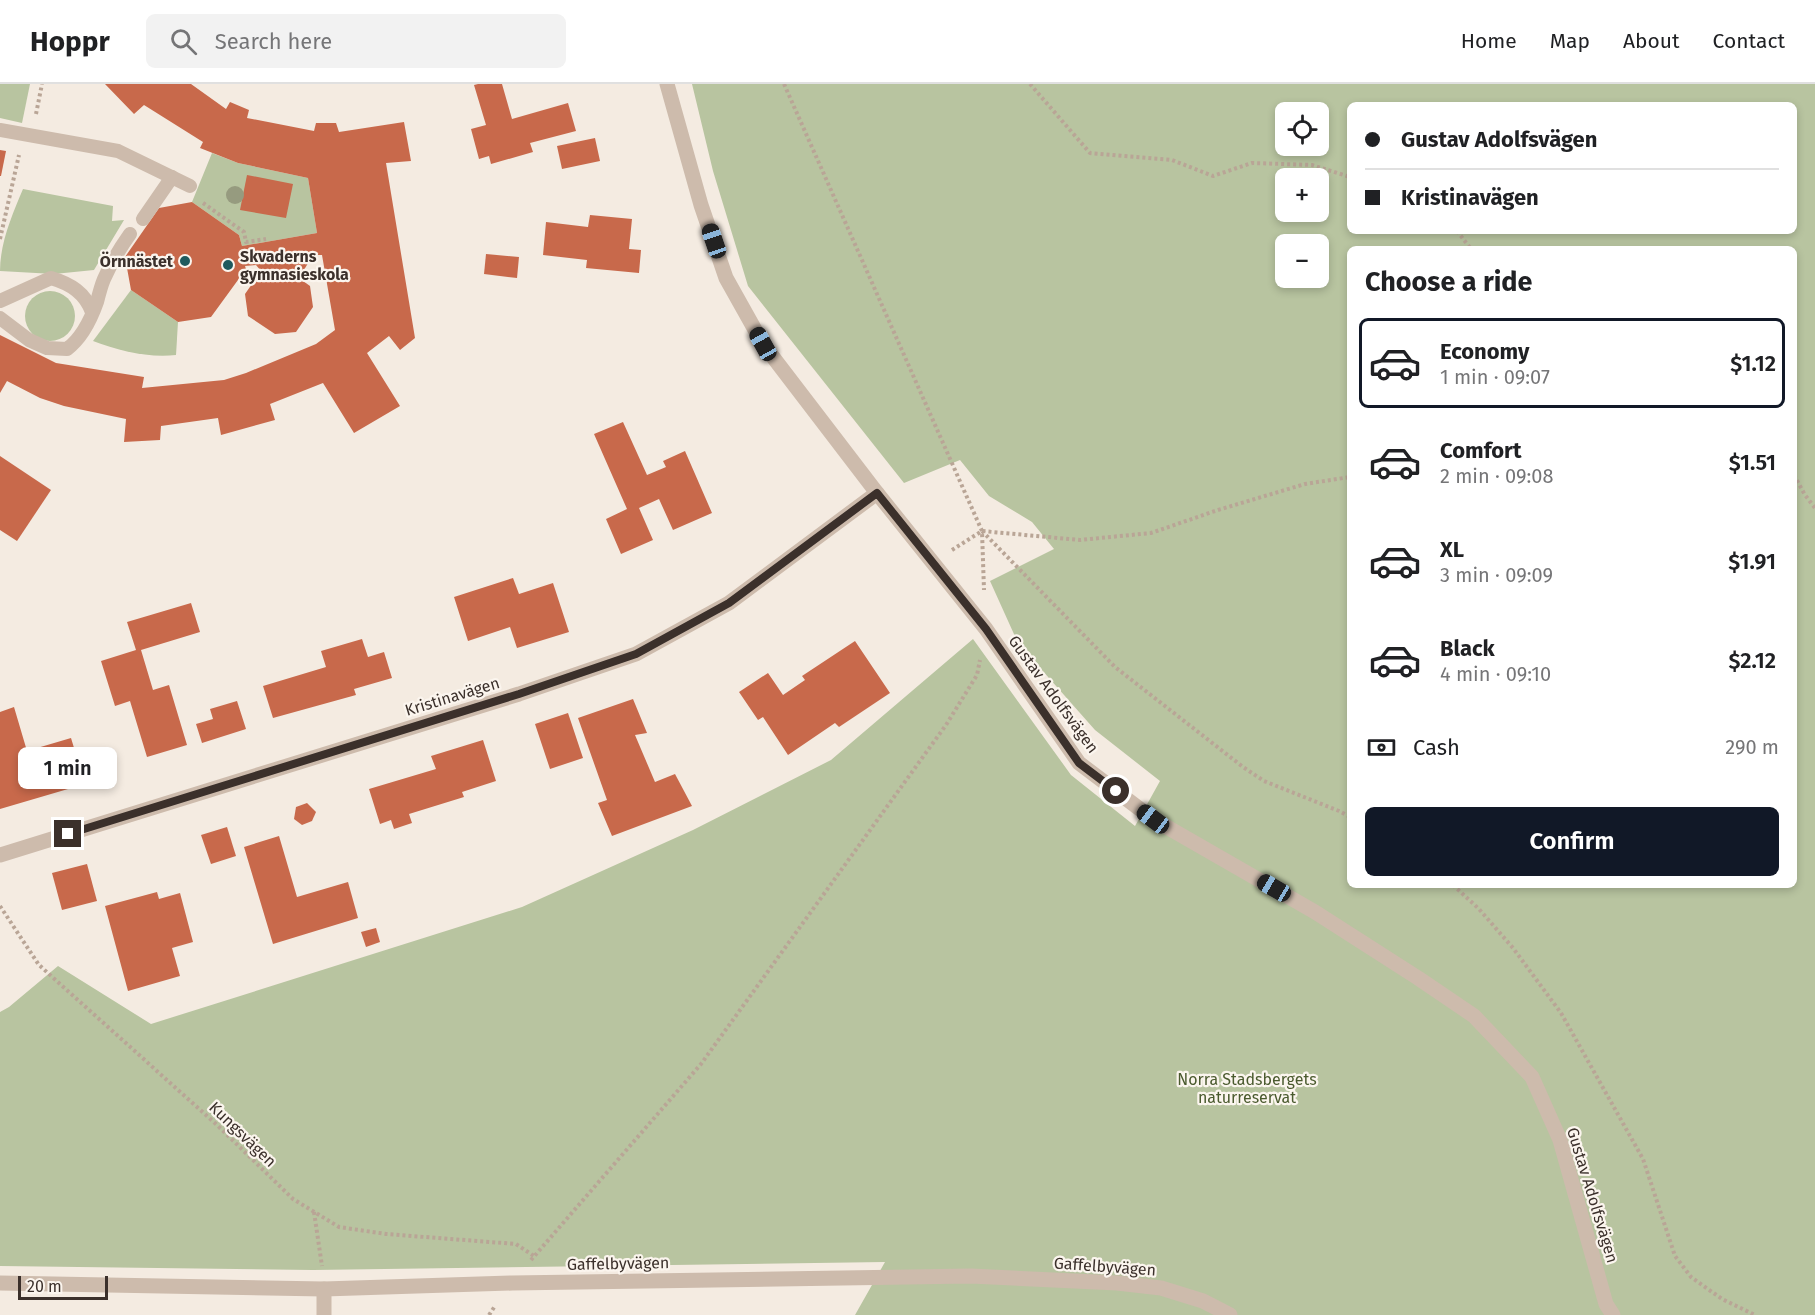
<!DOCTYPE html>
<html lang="en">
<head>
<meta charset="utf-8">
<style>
  :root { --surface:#fff; --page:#f2f2f2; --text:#202124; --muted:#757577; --line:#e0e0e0; --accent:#111827 }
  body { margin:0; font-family:"Fira Sans",sans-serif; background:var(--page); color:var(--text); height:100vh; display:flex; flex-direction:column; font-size:22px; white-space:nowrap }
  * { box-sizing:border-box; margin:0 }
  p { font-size:20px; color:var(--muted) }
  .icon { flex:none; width:33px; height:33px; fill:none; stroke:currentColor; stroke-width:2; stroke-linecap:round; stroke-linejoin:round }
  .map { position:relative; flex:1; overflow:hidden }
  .sheet { position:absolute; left:1347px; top:162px; width:450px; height:642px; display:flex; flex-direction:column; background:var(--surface); border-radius:9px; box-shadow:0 3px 9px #0003 }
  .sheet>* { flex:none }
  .top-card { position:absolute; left:1347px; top:18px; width:450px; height:132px; border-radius:9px; box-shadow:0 3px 9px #0003; display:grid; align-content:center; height:132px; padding:0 18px; background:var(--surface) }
  .tools { position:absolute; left:1275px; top:18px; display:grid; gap:12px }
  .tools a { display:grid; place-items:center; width:54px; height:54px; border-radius:9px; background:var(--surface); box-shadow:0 3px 9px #0003; font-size:30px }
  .scale { position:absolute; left:18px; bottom:15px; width:90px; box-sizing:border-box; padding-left:6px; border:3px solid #3b302b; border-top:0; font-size:16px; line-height:21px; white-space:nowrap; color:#3b302b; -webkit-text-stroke:4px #fbf5ee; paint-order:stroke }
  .end { position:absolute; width:27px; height:27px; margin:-14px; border:8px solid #3b302b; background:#fff; box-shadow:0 0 0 3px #fff }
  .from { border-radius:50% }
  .bubble { position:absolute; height:42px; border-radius:9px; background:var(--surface); box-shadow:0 3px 9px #0003; font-size:20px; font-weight:600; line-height:42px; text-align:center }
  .car { position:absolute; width:18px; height:36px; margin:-18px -9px; border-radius:8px; box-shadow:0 0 4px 2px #0007; background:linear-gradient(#222 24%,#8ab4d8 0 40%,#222 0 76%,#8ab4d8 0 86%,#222 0) }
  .top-card b { display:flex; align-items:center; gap:21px; height:57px; font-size:22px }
  .top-card b+b { border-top:2px solid var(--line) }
  .top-card i { width:15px; height:15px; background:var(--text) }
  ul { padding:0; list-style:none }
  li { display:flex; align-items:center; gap:18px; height:90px; margin:0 12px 9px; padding:0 6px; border:3px solid transparent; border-radius:9px }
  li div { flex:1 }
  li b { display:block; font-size:22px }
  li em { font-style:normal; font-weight:600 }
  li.current { border-color:var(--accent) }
  li>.icon { width:54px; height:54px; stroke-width:1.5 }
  h2 { padding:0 18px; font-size:27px; line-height:72px }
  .pay { display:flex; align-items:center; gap:15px; height:66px; padding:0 18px; font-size:22px }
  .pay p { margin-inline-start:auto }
  .cta { display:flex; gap:12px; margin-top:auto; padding:12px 18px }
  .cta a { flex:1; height:69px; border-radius:9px; background:var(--accent); color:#fff; font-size:24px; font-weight:600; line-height:69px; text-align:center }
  header { display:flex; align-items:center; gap:36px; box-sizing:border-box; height:84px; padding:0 30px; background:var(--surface); border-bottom:2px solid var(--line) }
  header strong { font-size:28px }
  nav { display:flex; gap:33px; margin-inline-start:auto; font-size:21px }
  .search { width:420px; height:54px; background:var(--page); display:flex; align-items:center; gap:15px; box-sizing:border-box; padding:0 21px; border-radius:9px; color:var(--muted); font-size:22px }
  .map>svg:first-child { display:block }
  .green { fill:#b8c4a0; fill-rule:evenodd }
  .building { fill:#c8694b }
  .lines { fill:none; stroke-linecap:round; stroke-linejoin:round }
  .path { stroke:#b9a596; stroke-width:4; stroke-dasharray:3 3; stroke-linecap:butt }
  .service { stroke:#cdbbac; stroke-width:14 }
  .minor { stroke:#cdbbac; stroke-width:15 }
  .tree { fill:#969b7f }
  .route { stroke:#3b302b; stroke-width:8 }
  .poi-dot { fill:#1f5a5e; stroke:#fbf5ee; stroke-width:2 }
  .labels { text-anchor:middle; stroke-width:4.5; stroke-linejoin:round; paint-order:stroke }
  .poi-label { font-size:16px; font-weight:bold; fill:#3b302b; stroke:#fbf5ee; text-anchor:start }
  .street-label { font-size:16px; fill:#3b302b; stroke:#fbf5ee }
  .park-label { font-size:16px; fill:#4a5a2e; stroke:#fbf5ee }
</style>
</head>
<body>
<header>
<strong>Hoppr</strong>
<div class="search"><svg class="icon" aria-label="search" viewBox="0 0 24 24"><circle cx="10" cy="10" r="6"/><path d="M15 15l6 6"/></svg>Search here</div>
<nav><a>Home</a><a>Map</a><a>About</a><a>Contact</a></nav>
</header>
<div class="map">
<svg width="1815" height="1231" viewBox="0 0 1815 1231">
  <rect width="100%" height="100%" fill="#f4ebe1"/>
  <!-- green -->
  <g class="green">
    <polygon points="0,0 30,0 22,39 0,34"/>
    <path d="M 692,0 L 1815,0 L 1815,1231 L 855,1231 L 885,1178 L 313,1186 L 0,1182 L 0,928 L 9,923 L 58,882 L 151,940 L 522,823 L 693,746 L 831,676 L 973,555 L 1071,691 L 1135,742 L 1160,697 L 1095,646 L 1018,559 L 990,497 L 1054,465 L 1032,438 L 989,412 L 960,376 L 904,399 L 748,202 L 713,87 ZM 1350,21 L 1794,21 L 1794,147 L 1350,147 ZM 1286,28 L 1318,28 L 1318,62 L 1286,62 ZM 1286,94 L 1318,94 L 1318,128 L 1286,128 ZM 1286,160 L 1318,160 L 1318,194 L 1286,194 ZM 1350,165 L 1794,165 L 1794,801 L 1350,801 Z"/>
    <polygon points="212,69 238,79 308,94 317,149 242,162 239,151 192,118"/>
    <path d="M 23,105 L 113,122 L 112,137 L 124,136 L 94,186 L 54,190 L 0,187 C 0,159 12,131 23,105 Z"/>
    <path d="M 131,206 L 178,238 L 176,271 C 148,274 119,267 93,257 Z"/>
    <circle cx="50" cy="232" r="25"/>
  </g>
  <!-- building -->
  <g class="building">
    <polygon points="105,0 191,0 226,25 230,18 249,26 247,34 314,47 316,39 336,39 339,48 404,38 411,77 386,79 415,254 400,266 389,252 367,269 400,322 354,349 323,299 270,320 275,336 221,351 218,334 161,342 160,356 124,358 126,335 64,322 40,314 7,297 0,309 0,251 56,279 144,293 142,304 224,296 246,289 316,260 335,246 322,171 313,171 299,194 310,202 313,223 296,248 275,250 248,232 245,210 261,187 256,181 245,182 246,185 211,233 178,238 131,206 125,173 159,124 192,118 239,151 242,162 317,149 308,94 238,79 200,64 203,58 144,21 134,30"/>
    <polygon points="478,0 502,0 512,35 568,19 576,47 530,59 533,68 491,80 489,72 479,75 471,45 486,41 474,1"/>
    <polygon points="595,54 600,77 562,85 557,62"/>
    <polygon points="0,66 6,67 1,92 0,92"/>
    <polygon points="247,91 293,100 286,134 240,126"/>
    <polygon points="590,131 632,135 629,165 641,166 639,189 586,184 587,176 543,171 546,138 588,143"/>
    <polygon points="486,170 519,173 517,194 484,190"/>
    <polygon points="623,338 647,391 666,383 663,377 685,367 712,429 673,446 659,415 639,424 653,456 621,470 606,435 627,425 594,350"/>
    <polygon points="0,372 51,406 17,457 0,446"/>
    <polygon points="513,494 519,510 553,499 569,548 517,564 510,543 468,557 454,513"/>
    <polygon points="191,519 200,548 141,566 153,606 169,601 187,661 147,673 130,617 115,622 101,577 136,566 127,538"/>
    <polygon points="362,555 368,573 384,568 392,594 354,605 356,611 273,634 263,602 326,583 321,567"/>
    <polygon points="855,557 890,609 839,643 835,639 788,671 763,633 758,636 739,608 768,589 783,611 805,596 802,592"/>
    <polygon points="633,615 647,649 635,651 655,698 675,690 692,722 612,752 598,719 607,716 578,634"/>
    <polygon points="237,617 246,645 202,659 196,640 213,635 210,625"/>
    <polygon points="14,623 27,667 71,654 85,700 0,725 0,628"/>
    <polygon points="568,629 583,674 550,685 535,640"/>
    <polygon points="483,656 496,697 462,708 464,713 409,730 412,739 394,745 391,736 380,740 369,705 436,685 431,672"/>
    <polygon points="307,719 316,728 312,737 302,741 294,735 296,723"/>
    <polygon points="227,743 236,772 211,780 201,751"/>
    <polygon points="279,752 297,813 348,798 358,834 273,860 244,763"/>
    <polygon points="87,780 97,817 62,826 52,789"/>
    <polygon points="157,808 159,815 180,809 193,858 172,864 180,892 128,907 105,822"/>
    <polygon points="376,844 380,858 366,863 361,848"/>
  </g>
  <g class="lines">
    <!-- path -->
    <g class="path">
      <polyline points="784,0 982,447 984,506"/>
      <polyline points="1030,0 1090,69 1172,76 1213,92 1252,79 1312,81 1350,93"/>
      <polyline points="36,30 42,0"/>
      <polyline points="203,119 244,148 246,158 266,155"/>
      <polyline points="1457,147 1471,165"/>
      <polyline points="0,155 19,71"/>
      <polyline points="1794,391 1805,411 1815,424"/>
      <polyline points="982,447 1115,583 1243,683 1264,697 1339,727 1350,733"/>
      <polyline points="952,466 982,447 1080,456 1151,449 1218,426 1305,400 1350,393"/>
      <polyline points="1453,801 1479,825 1513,864 1561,929 1643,1075 1675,1172 1691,1193 1722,1215 1755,1231"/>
      <polyline points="0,822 39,881 217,1041 293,1115 339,1143 386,1150 516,1160 534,1172"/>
      <polyline points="314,1128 322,1182"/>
      <polyline points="531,1176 701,980 946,641 977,591 980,576"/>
      <polyline points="489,1231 495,1222"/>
    </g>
    <!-- service -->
    <g class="service">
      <polyline points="0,46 118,67 190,102"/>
      <polyline points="143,135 172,93"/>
      <path d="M 0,217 L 51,194 C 71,200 85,209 92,228"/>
      <path d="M 0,234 L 29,256 L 47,264 L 67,265 C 82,254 91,235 97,218 C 99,210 101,202 104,195 C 111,179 120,164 130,150"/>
    </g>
    <!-- minor -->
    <g class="minor">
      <polyline points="667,0 701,121 726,194 763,260 877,409 986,545 1079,679 1153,735 1315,828 1418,894 1474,932 1532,993 1560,1056 1606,1220 1613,1231"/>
      <polyline points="0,771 519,610 636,570 729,519 877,409"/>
      <polyline points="0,1199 324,1205 512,1199 971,1192 1117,1199 1161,1204 1203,1217 1230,1231"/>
      <polyline points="324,1231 324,1205"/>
    </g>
  </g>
  <!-- trees -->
  <circle class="tree" cx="235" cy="111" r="9"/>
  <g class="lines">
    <!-- route -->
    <polyline class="route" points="68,750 519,610 636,570 729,519 877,409 986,545 1079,679 1116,707"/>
  </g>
  <!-- markers -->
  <g class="poi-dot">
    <circle cx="185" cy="177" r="6"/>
    <circle cx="228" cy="181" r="6"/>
  </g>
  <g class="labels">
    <!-- poi labels -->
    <g class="poi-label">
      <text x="240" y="178">Skvaderns<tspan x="240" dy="18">gymnasieskola</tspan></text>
      <text x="173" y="183" text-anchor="end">Örnnästet</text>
    </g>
    <!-- street labels -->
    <g class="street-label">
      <text transform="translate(1054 610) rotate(54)" y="6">Gustav Adolfsvägen</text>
      <text transform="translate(452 612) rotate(-17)" y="6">Kristinavägen</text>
      <text transform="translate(243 1050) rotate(44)" y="6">Kungsvägen</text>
      <text transform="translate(1593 1111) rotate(73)" y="6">Gustav Adolfsvägen</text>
      <text transform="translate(618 1179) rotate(-1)" y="6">Gaffelbyvägen</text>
      <text transform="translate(1105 1182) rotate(4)" y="6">Gaffelbyvägen</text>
    </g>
    <!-- park labels -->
    <g class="park-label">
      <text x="1247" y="1001">Norra Stadsbergets<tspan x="1247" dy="18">naturreservat</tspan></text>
    </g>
  </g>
</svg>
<div class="tools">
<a><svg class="icon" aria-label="locate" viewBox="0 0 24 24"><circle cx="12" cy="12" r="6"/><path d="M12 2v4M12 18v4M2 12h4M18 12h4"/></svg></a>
<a>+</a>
<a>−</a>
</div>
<div class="scale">20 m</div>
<i class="end from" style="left:1116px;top:707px"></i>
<i class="end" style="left:68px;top:750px"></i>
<div class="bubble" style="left:18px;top:663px;width:99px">1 min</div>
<i class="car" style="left:714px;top:157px;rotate:341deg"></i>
<i class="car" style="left:763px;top:260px;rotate:331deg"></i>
<i class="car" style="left:1153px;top:735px;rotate:307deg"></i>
<i class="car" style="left:1274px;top:804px;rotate:300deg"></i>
<div class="top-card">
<b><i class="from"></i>Gustav Adolfsvägen</b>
<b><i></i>Kristinavägen</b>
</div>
<section class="sheet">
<h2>Choose a ride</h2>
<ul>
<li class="current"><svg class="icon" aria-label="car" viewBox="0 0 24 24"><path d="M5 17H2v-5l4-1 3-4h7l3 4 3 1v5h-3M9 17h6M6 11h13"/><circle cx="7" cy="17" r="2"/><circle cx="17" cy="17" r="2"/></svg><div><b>Economy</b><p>1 min · 09:07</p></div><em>$1.12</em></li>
<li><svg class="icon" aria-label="car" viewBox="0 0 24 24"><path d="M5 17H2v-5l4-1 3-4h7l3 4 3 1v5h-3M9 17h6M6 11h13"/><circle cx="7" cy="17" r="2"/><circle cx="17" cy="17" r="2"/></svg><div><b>Comfort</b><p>2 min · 09:08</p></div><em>$1.51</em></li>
<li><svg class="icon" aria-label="car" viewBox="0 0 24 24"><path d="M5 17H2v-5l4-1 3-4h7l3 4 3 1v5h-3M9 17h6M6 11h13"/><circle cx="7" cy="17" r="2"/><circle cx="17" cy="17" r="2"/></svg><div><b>XL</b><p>3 min · 09:09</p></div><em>$1.91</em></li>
<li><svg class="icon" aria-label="car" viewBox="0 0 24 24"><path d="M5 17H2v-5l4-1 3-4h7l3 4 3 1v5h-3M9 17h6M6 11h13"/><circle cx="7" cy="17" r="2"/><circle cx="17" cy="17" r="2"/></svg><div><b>Black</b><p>4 min · 09:10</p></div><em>$2.12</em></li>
</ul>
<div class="pay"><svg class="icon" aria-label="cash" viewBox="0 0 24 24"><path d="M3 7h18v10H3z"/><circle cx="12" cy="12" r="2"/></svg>Cash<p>290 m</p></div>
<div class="cta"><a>Confirm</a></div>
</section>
</div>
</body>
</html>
